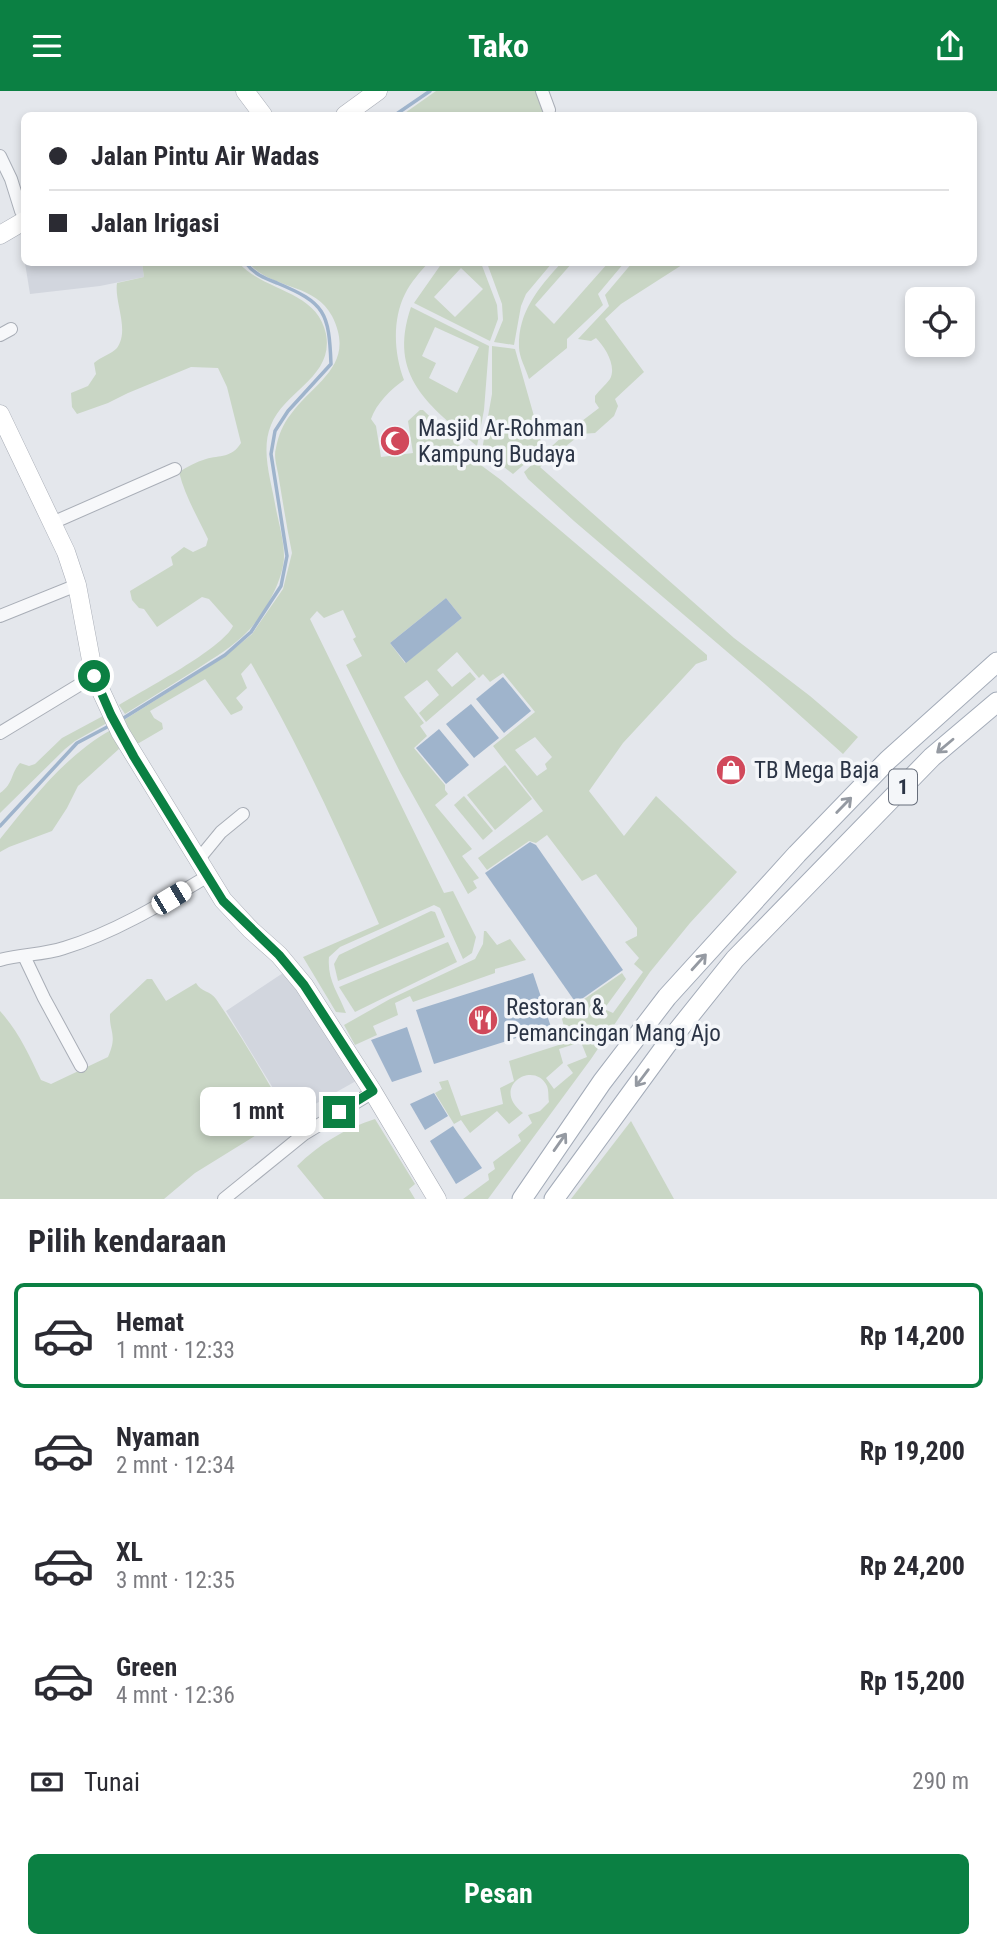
<!DOCTYPE html>
<html lang="id">
<head>
<meta charset="utf-8">
<style>
  :root { --surface:#fff; --page:#f7f7f7; --text:#2b2b33; --muted:#7c7c81; --line:#e1e1e2; --accent:#0b8043 }
  body { margin:0; font-family:"Roboto Condensed",sans-serif; background:var(--page); color:var(--text); height:100vh; display:flex; flex-direction:column; font-size:26px; white-space:nowrap }
  * { box-sizing:border-box; margin:0 }
  p { font-size:23px; color:var(--muted) }
  .icon { flex:none; width:38px; height:38px; fill:none; stroke:currentColor; stroke-width:2; stroke-linecap:round; stroke-linejoin:round }
  .map { position:relative; height:1108px; overflow:hidden }
  .drawer { display:flex; flex-direction:column; background:var(--surface); flex:1 }
  .drawer>* { flex:none }
  .hud { position:absolute; left:21px; top:21px; width:956px; height:154px; border-radius:10px; box-shadow:0 4px 10px #0003; display:grid; align-content:center; height:154px; padding:0 28px; background:var(--surface) }
  .buttons { position:absolute; left:905px; top:196px; display:grid; gap:14px }
  .buttons a { display:grid; place-items:center; width:70px; height:70px; border-radius:10px; background:var(--surface); box-shadow:0 4px 10px #0003; font-size:35px }
  .end { position:absolute; width:32px; height:32px; margin:-16px; border:9px solid #0b8043; background:#fff; box-shadow:0 0 0 4px #fff }
  .from { border-radius:50% }
  .bubble { position:absolute; height:49px; border-radius:10px; background:var(--surface); box-shadow:0 4px 10px #0003; font-size:23px; font-weight:700; line-height:49px; text-align:center }
  .car { position:absolute; width:21px; height:42px; margin:-21px -10px; border-radius:9px; box-shadow:0 0 5px 2px #0007; background:linear-gradient(#fff 24%,#345 0 40%,#fff 0 76%,#345 0 86%,#fff 0) }
  .hud b { display:flex; align-items:center; gap:24px; height:66px; font-size:26px }
  .hud b+b { border-top:2px solid var(--line) }
  .hud i { width:18px; height:18px; background:var(--text) }
  ul { padding:0; list-style:none }
  li { display:flex; align-items:center; gap:21px; height:105px; margin:0 14px 10px; padding:0 14px; border:4px solid transparent; border-radius:10px }
  li div { flex:1 }
  li b { display:block; font-size:26px }
  li em { font-style:normal; font-weight:700 }
  li.current { border-color:var(--accent) }
  li>.icon { width:63px; height:63px; stroke-width:1.5 }
  h2 { padding:0 28px; font-size:32px; line-height:84px }
  .pay { display:flex; align-items:center; gap:18px; height:77px; padding:0 28px; font-size:26px }
  .pay p { margin-inline-start:auto }
  .primary-button { display:flex; gap:14px; margin-top:auto; padding:14px 28px }
  .primary-button a { flex:1; height:80px; border-radius:10px; background:var(--accent); color:#fff; font-size:28px; font-weight:700; line-height:80px; text-align:center }
  header { display:flex; justify-content:space-between; align-items:center; height:91px; padding:0 28px; background:var(--accent); color:#fff; font-size:32px; font-weight:700 }
  .map>svg:first-child { display:block }
  .built { fill:#d2d6de }
  .green { fill:#c9d6c5; fill-rule:evenodd }
  .water { fill:#9fb4cc }
  .lines { fill:none; stroke-linecap:round; stroke-linejoin:round }
  .stream { stroke:#9fb4cc; stroke-width:3.5 }
  .street-casing { stroke:#a9aeb7; stroke-width:14 }
  .secondary-casing { stroke:#a9aeb7; stroke-width:19 }
  .primary-casing { stroke:#a3abb8; stroke-width:21 }
  .street { stroke:#f7f8fa; stroke-width:12 }
  .secondary { stroke:#fff; stroke-width:18 }
  .primary { stroke:#fff; stroke-width:19 }
  .oneway { stroke:#959aa2 }
  .route { stroke:#0b8043; stroke-width:9 }
  .labels { text-anchor:middle; stroke-width:7; stroke-linejoin:round; paint-order:stroke }
  .shield { fill:#f4f6f9; stroke:#676e7b; stroke-width:2 }
  .shield-label { font-size:21px; font-weight:bold; fill:#2b3445 }
  .poi-label { font-size:23px; fill:#2b3445; stroke:#f4f6f9; text-anchor:start }
</style>
</head>
<body>
<header><svg class="icon" aria-label="menu" viewBox="0 0 24 24"><path d="M4 6h16M4 12h16M4 18h16"/></svg>Tako<svg class="icon" aria-label="share" viewBox="0 0 24 24"><path d="M12 15V3M7 8l5-5 5 5M5 13v7h14v-7"/></svg></header>
<div class="map">
<svg width="997" height="1108" viewBox="0 0 997 1108">
  <rect width="100%" height="100%" fill="#e4e7ec"/>
  <!-- built -->
  <g class="built">
    <polygon points="25,172 142,172 144,186 100,195 30,203"/>
    <polygon points="286,880 356,990 294,1025 290,1025 226,920"/>
  </g>
  <!-- green -->
  <g class="green">
    <polygon points="436,0 539,0 545,24 402,24"/>
    <path d="M 142,172 L 163,174 L 239,172 C 264,201 317,199 326,243 C 334,286 285,299 271,334 C 260,360 272,392 276,418 C 279,433 284,450 284,465 C 284,488 264,524 248,540 C 234,555 215,566 197,578 C 173,593 149,608 125,623 L 119,614 C 145,598 222,558 233,535 L 209,508 L 202,506 L 157,536 L 144,518 L 139,517 L 132,509 L 130,500 L 173,474 L 171,466 L 184,456 L 193,461 L 206,455 L 208,448 C 197,425 185,405 179,381 C 187,376 196,371 206,368 C 220,364 232,367 241,352 L 227,296 L 218,277 L 191,276 L 128,302 L 108,312 L 77,323 L 72,316 L 71,302 L 88,295 L 96,283 L 94,272 C 100,266 112,263 117,257 C 130,239 114,211 117,192 L 144,186 Z"/>
    <path d="M 249,172 L 428,172 C 420,181 411,191 405,203 C 392,229 394,263 404,289 C 391,298 376,313 371,328 L 376,335 L 381,366 L 413,362 L 408,330 L 420,319 L 423,319 L 478,372 L 501,389 L 707,564 L 707,569 L 696,573 L 623,652 L 589,700 L 624,745 L 656,705 L 737,781 L 690,832 L 650,881 L 591,968 L 488,1108 L 463,1108 L 489,1089 L 488,1083 L 495,1078 L 493,1071 L 521,1050 L 518,1044 L 532,1032 L 528,1024 L 540,1020 L 549,1011 C 548,1006 549,1000 547,995 C 534,968 489,996 523,1022 L 509,1033 L 497,1020 L 470,1042 L 461,1029 L 454,1033 L 435,1002 L 442,998 L 439,991 L 448,989 L 461,1025 L 503,1013 L 500,997 L 514,990 L 509,970 L 568,951 L 561,924 L 622,882 L 626,888 L 604,918 L 613,922 L 643,881 L 634,873 L 639,867 L 625,851 L 637,845 L 637,837 L 596,783 L 582,790 L 547,744 L 536,752 L 529,750 L 487,779 L 478,767 L 543,720 L 493,655 L 535,621 L 503,582 L 490,591 L 483,583 L 479,587 L 457,561 L 437,579 L 452,596 L 470,581 L 476,588 L 426,631 L 419,622 L 439,604 L 427,589 L 404,606 L 424,632 L 420,635 L 427,645 L 414,657 L 445,694 L 445,699 L 448,703 L 435,714 L 472,758 L 462,765 L 479,787 L 473,790 L 477,797 L 468,803 L 400,681 L 346,574 L 362,565 L 353,548 L 356,546 L 343,519 L 324,527 L 317,520 L 310,528 L 444,802 L 453,800 L 476,846 L 472,862 L 463,868 L 440,817 L 434,814 L 340,856 L 329,866 C 327,889 338,901 346,922 L 336,921 L 303,866 L 379,833 C 340,744 300,656 251,572 L 241,583 L 247,597 L 236,607 L 243,616 L 242,619 L 231,624 L 205,588 L 150,620 L 154,627 L 162,632 L 163,638 L 139,652 L 133,652 L 124,629 L 224,566 L 252,543 L 283,498 L 292,462 C 287,437 283,413 279,388 C 278,379 273,366 276,357 C 278,345 283,333 291,323 C 314,291 357,274 332,225 C 315,192 270,198 249,172 ZM 446,507 L 462,527 L 405,572 L 390,552 ZM 535,646 L 552,666 L 545,673 L 547,678 L 537,685 L 515,659 ZM 581,951 L 587,966 L 567,974 L 573,982 L 554,998 L 546,987 L 563,972 L 559,958 Z"/>
    <path d="M 442,172 L 481,172 L 497,214 L 498,228 L 490,250 L 414,212 ZM 461,177 L 483,198 L 455,226 L 434,206 Z"/>
    <polygon points="487,172 552,172 526,203 521,215 514,254 494,251 503,229 502,213"/>
    <path d="M 561,172 L 572,172 L 535,214 L 554,233 L 608,172 L 624,172 L 598,203 L 603,214 L 567,248 L 567,257 L 529,288 C 526,278 519,266 519,256 C 518,220 539,197 561,172 Z"/>
    <path d="M 632,172 L 685,172 L 621,213 L 605,228 L 644,281 L 615,308 L 618,315 L 614,325 L 595,342 L 581,343 L 540,376 L 734,547 L 810,605 L 858,646 L 843,663 L 766,594 L 574,430 L 528,388 L 524,381 L 565,343 L 599,317 L 595,311 L 595,305 C 599,299 606,294 610,288 C 617,275 605,256 596,247 L 591,250 L 578,248 L 609,215 L 605,204 Z"/>
    <path d="M 411,216 L 489,255 L 484,319 L 477,355 C 430,315 387,286 411,216 ZM 435,236 L 479,256 L 457,302 L 429,287 L 436,272 L 422,265 Z"/>
    <polygon points="492,255 515,258 543,357 513,383 482,359 492,303"/>
    <path d="M 103,625 L 107,632 L 75,650 L 65,658 L 0,722 L 0,702 C 14,692 10,683 20,672 L 29,675 L 35,673 L 62,647 Z"/>
    <path d="M 111,639 L 120,657 L 78,695 L 67,717 L 52,740 L 9,756 L 0,761 L 0,748 C 32,708 66,664 111,639 Z"/>
    <polygon points="505,674 532,708 495,739 467,704"/>
    <polygon points="464,705 493,740 483,749 454,714"/>
    <polygon points="431,820 435,821 445,846 338,890 334,873 339,864"/>
    <polygon points="484,840 486,840 497,854 510,848 526,869 495,878 495,882 413,911 410,905 395,912 398,924 373,935 377,944 355,954 344,934 390,908 475,868 483,853"/>
    <polygon points="448,851 457,871 355,921 339,896"/>
    <path d="M 147,888 L 152,888 L 166,910 L 196,892 C 201,901 211,900 216,908 C 242,946 265,985 287,1025 L 195,1082 L 164,1108 L 0,1108 L 0,920 C 19,941 29,964 41,989 L 51,993 L 108,966 C 118,944 109,941 110,923 Z"/>
    <path d="M 375,1028 L 415,1093 L 409,1098 L 415,1108 L 324,1108 L 297,1075 C 319,1053 346,1037 375,1028 Z"/>
    <polygon points="631,1030 674,1108 571,1108"/>
  </g>
  <!-- water -->
  <g class="water">
    <polygon points="446,507 462,527 406,572 390,552"/>
    <polygon points="503,586 531,620 504,642 476,608"/>
    <polygon points="471,613 499,647 474,667 446,633"/>
    <polygon points="439,638 469,674 446,693 416,657"/>
    <polygon points="530,751 536,754 623,879 576,912 485,782"/>
    <polygon points="533,882 551,936 434,973 416,919"/>
    <polygon points="407,936 422,981 392,991 371,949"/>
    <polygon points="434,1002 448,1025 425,1039 410,1013"/>
    <polygon points="453,1035 482,1077 456,1093 430,1050"/>
  </g>
  <g class="lines">
    <!-- stream -->
    <g class="stream">
      <polyline points="395,24 430,0"/>
      <path d="M 122,628 L 225,564 L 251,541 L 281,495 L 287,465 L 271,363 L 275,340 L 288,320 L 331,273 C 329,221 325,212 277,192 C 264,187 254,183 246,172"/>
      <polyline points="0,735 77,652 109,635"/>
    </g>
    <!-- street casing -->
    <g class="street-casing">
      <g id="street">
        <polyline points="542,0 549,19"/>
        <polyline points="0,65 11,88 21,120 24,124"/>
        <polyline points="0,244 11,238"/>
        <polyline points="52,432 175,378"/>
        <polyline points="0,525 77,494"/>
        <polyline points="0,642 94,585"/>
        <polyline points="198,769 221,741 243,723"/>
        <polyline points="24,865 44,907 81,975"/>
        <path d="M 0,869 C 21,863 43,864 64,857 C 114,842 163,812 208,785"/>
        <polyline points="224,1108 304,1043 373,1001"/>
      </g>
    </g>
    <!-- secondary casing -->
    <g class="secondary-casing">
      <g id="secondary">
        <polyline points="245,0 263,24"/>
        <polyline points="345,24 378,0"/>
        <polyline points="0,144 24,130"/>
        <polyline points="0,323 66,461 77,494 94,585 120,641 223,809 251,839 279,864 304,894 373,1001 437,1108"/>
      </g>
    </g>
    <!-- primary casing -->
    <g class="primary-casing">
      <g id="primary">
        <polyline points="522,1108 602,991 667,906 797,763 888,669 997,571"/>
        <polyline points="554,1108 667,953 735,868 932,666 997,611"/>
      </g>
    </g>
    <!-- street -->
    <use href="#street" class="street"/>
    <!-- secondary -->
    <use href="#secondary" class="secondary"/>
    <!-- primary -->
    <use href="#primary" class="primary"/>
  </g>
  <!-- one-way arrows -->
  <defs><path id="oneway-shaft" d="M-6 0H5M1.5-3L5.5 0L1.5 3" fill="none" stroke-width="1.6" stroke-linecap="round" stroke-linejoin="round" transform="scale(1.75)"/></defs>
  <g class="oneway">
    <use href="#oneway-shaft" transform="translate(945 655) rotate(140)"/>
    <use href="#oneway-shaft" transform="translate(844 714) rotate(-46)"/>
    <use href="#oneway-shaft" transform="translate(699 871) rotate(-48)"/>
    <use href="#oneway-shaft" transform="translate(642 987) rotate(127)"/>
    <use href="#oneway-shaft" transform="translate(560 1051) rotate(-55)"/>
  </g>
  <g class="lines">
    <!-- route -->
    <polyline class="route" points="94,585 111,624 134,666 223,810 279,864 304,894 373,1000 339,1021"/>
  </g>
  <!-- icons -->
  <defs>
    <g id="mosque-disc" transform="scale(1.575)"><circle r="9.5" fill="#d1495b" stroke="#f4f6f9"/><path d="M3.5-4.9A6 6 0 1 0 3.5 4.9A5 5 0 1 1 3.5-4.9Z" fill="#fff"/></g>
    <g id="shop-disc" transform="scale(1.575)"><circle r="9.5" fill="#d1495b" stroke="#f4f6f9"/><path d="M-5-2.5h2.3a2.7 3.5 0 0 1 5.4 0H5L5.5 6h-11ZM-1.5-2.5h3a1.5 2.3 0 0 0-3 0Z" fill="#fff"/></g>
    <g id="restaurant-disc" transform="scale(1.575)"><circle r="9.5" fill="#d1495b" stroke="#f4f6f9"/><path d="M-5-6h1v4h1v-4h1v4h1v-4h1v5L-1.5 .5V6h-2V.5L-5-1ZM5-6V6H3V1.5H1.5Q1.5-4 5-6Z" fill="#fff"/></g>
  </defs>
  <g fill-rule="evenodd">
    <use href="#mosque-disc" x="395" y="350"/>
    <use href="#shop-disc" x="731" y="679"/>
    <use href="#restaurant-disc" x="483" y="929"/>
  </g>
  <g class="labels">
    <!-- shield labels -->
    <rect class="shield" x="889" y="678.5" width="28" height="35" rx="5"/>
    <g class="shield-label">
      <text x="903" y="703">1</text>
    </g>
    <!-- poi labels -->
    <g class="poi-label">
      <text x="418" y="345">Masjid Ar-Rohman<tspan x="418" dy="26">Kampung Budaya</tspan></text>
      <text x="754" y="687">TB Mega Baja</text>
      <text x="506" y="924">Restoran &amp;<tspan x="506" dy="26">Pemancingan Mang Ajo</tspan></text>
    </g>
  </g>
</svg>
<div class="buttons">
<a><svg class="icon" aria-label="locate" viewBox="0 0 24 24"><circle cx="12" cy="12" r="6"/><path d="M12 2v4M12 18v4M2 12h4M18 12h4"/></svg></a>
</div>
<i class="end from" style="left:94px;top:585px"></i>
<i class="end" style="left:339px;top:1021px"></i>
<div class="bubble" style="left:200px;top:996px;width:116px">1 mnt</div>
<i class="car" style="left:171px;top:807px;rotate:59deg"></i>
<div class="hud">
<b><i class="from"></i>Jalan Pintu Air Wadas</b>
<b><i></i>Jalan Irigasi</b>
</div>
</div>
<section class="drawer">
<h2>Pilih kendaraan</h2>
<ul>
<li class="current"><svg class="icon" aria-label="car" viewBox="0 0 24 24"><path d="M5 17H2v-5l4-1 3-4h7l3 4 3 1v5h-3M9 17h6M6 11h13"/><circle cx="7" cy="17" r="2"/><circle cx="17" cy="17" r="2"/></svg><div><b>Hemat</b><p>1 mnt · 12:33</p></div><em>Rp 14,200</em></li>
<li><svg class="icon" aria-label="car" viewBox="0 0 24 24"><path d="M5 17H2v-5l4-1 3-4h7l3 4 3 1v5h-3M9 17h6M6 11h13"/><circle cx="7" cy="17" r="2"/><circle cx="17" cy="17" r="2"/></svg><div><b>Nyaman</b><p>2 mnt · 12:34</p></div><em>Rp 19,200</em></li>
<li><svg class="icon" aria-label="car" viewBox="0 0 24 24"><path d="M5 17H2v-5l4-1 3-4h7l3 4 3 1v5h-3M9 17h6M6 11h13"/><circle cx="7" cy="17" r="2"/><circle cx="17" cy="17" r="2"/></svg><div><b>XL</b><p>3 mnt · 12:35</p></div><em>Rp 24,200</em></li>
<li><svg class="icon" aria-label="car" viewBox="0 0 24 24"><path d="M5 17H2v-5l4-1 3-4h7l3 4 3 1v5h-3M9 17h6M6 11h13"/><circle cx="7" cy="17" r="2"/><circle cx="17" cy="17" r="2"/></svg><div><b>Green</b><p>4 mnt · 12:36</p></div><em>Rp 15,200</em></li>
</ul>
<div class="pay"><svg class="icon" aria-label="cash" viewBox="0 0 24 24"><path d="M3 7h18v10H3z"/><circle cx="12" cy="12" r="2"/></svg>Tunai<p>290 m</p></div>
<div class="primary-button"><a>Pesan</a></div>
</section>
</body>
</html>
